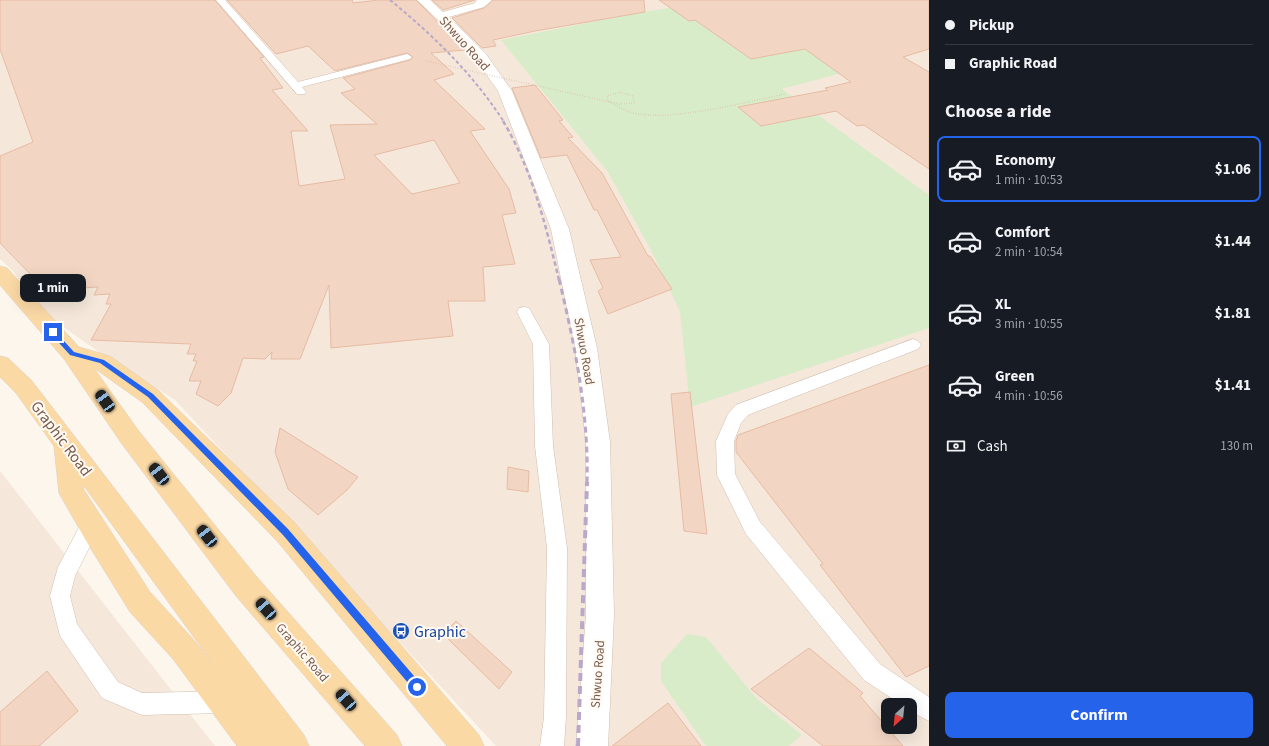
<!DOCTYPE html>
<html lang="en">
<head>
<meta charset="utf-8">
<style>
  :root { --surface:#171b24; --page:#242831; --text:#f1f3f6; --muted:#9ea1a6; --line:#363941; --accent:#2563eb }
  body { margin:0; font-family:"Source Sans 3",sans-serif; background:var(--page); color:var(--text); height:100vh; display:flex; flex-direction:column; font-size:15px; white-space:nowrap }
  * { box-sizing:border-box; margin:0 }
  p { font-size:13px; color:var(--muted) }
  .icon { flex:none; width:22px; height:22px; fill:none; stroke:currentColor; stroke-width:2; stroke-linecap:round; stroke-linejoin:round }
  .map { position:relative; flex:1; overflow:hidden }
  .drawer { display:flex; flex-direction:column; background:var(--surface); width:340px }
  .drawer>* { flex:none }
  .banner { display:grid; align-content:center; height:88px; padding:0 16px; background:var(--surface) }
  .needle { width:26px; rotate:207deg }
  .fabs { position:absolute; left:881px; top:698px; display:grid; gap:8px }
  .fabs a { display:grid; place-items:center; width:36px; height:36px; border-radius:8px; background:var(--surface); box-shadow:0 4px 16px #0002; font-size:20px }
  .end { position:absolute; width:18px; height:18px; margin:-9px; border:5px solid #2563eb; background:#fff; box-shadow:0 0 0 2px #fff }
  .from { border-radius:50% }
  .bubble { position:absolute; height:28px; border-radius:8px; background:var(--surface); box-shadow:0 4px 16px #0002; font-size:13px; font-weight:700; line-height:28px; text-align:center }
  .car { position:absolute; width:12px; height:24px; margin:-12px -6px; border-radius:5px; box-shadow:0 0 3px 1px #0007; background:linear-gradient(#222 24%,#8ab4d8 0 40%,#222 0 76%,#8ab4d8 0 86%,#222 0) }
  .banner b { display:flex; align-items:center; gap:14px; height:38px; font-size:15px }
  .banner b+b { border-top:1px solid var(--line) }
  .banner i { width:10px; height:10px; background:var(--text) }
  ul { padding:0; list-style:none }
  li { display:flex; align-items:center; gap:12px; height:66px; margin:0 8px 6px; padding:0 8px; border:2px solid transparent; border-radius:8px }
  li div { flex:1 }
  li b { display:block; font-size:15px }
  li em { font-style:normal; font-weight:700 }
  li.on { border-color:var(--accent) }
  li>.icon { width:36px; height:36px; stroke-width:1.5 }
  h2 { padding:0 16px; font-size:18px; line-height:48px }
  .pay { display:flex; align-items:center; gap:10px; height:44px; padding:0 16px; font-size:15px }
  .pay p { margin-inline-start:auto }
  .button { display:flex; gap:8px; margin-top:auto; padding:8px 16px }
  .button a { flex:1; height:46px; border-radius:8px; background:var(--accent); color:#fff; font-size:16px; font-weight:700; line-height:46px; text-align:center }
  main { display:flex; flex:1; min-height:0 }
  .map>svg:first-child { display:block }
  .residential { fill:#f5e8da; fill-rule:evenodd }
  .green { fill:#d8ecc9 }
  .building { fill:#f3d5c3; stroke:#e6bba3; fill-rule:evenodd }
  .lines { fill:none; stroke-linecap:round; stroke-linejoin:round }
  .lane-casing { stroke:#d1beb0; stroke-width:1 }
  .street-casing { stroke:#d1beb0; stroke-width:1 }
  .primary-casing { stroke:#dad1cd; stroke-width:1 }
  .path { stroke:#d9b8a5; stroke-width:1.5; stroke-dasharray:0.5 2; stroke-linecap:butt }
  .lane { fill:#fff; fill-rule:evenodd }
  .street { fill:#fff; fill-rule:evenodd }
  .primary { fill:#fbd9a5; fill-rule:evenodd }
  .rail-far3 { stroke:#b9a8c9; stroke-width:2; stroke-dasharray:3.5 2.5; stroke-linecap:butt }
  .rail-far2 { stroke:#b9a8c9; stroke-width:2.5; stroke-dasharray:4.5 3; stroke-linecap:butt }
  .rail-far1 { stroke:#b9a8c9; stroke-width:3; stroke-dasharray:6 4; stroke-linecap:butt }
  .rail { stroke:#b9a8c9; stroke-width:4; stroke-dasharray:8 5; stroke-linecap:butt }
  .path-bridge { stroke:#d9b8a5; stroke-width:1.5; stroke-dasharray:0.5 2; stroke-linecap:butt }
  .route { fill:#2563eb }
  .labels { text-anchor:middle; stroke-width:4; stroke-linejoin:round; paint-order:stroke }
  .street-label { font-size:13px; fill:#7a5c4d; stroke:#fffaf3 }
  .near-street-label { font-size:16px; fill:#7a5c4d; stroke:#fffaf3 }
  .near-transit-label { font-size:16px; fill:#164399; stroke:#fffaf3; text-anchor:start }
</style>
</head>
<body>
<main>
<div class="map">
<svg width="929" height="746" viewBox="0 0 929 746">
  <rect width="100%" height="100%" fill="#fdf6ec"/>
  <!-- residential -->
  <g class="residential">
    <path d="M 0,0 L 929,0 L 929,746 L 496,746 L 175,400 L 99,352 L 36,308 L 13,271 L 0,259 ZM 888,705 L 910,705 L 910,727 L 888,727 Z"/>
    <polygon points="0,471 215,746 0,746"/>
  </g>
  <!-- green -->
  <g class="green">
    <polygon points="718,0 882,62 782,89 929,195 929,328 690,407 680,312 653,254 608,172 501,40 638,13"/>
    <polygon points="687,634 706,637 757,699 802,735 789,746 706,746 661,681 661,663"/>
  </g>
  <!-- building -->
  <g class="building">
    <path d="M 0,0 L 215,0 L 264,57 L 260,58 L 283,88 L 272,90 L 308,131 L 291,131 L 299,186 L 345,179 L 330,125 L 377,124 L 341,93 L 355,89 L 343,78 L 410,60 L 413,57 L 407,53 L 335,71 L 308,46 L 276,54 L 227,0 L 352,0 L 353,3 L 379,0 L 416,0 L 465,50 L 431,53 L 454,74 L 434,80 L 485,129 L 470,131 L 509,189 L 516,213 L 502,215 L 515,264 L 483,267 L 485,301 L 448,301 L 453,336 L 331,348 L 329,285 L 300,359 L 271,359 L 272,352 L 265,359 L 243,358 L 231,393 L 218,406 L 196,394 L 201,381 L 189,381 L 197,361 L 193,361 L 196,354 L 187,354 L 191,344 L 91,340 L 111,304 L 106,304 L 110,294 L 94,295 L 98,287 L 50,290 L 33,282 L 35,279 L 0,243 L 0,156 L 33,142 L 0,49 ZM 434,140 L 460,183 L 412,194 L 374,155 Z"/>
    <polygon points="432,0 475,0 443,10"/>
    <polygon points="493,0 644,0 645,12 535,31 493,40 496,46 482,48 452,18 484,8"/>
    <polygon points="659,0 929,0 929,49 903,57 929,72 929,169 864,125 857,126 836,111 761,126 738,107 828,90 825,88 851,82 805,49 751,59 695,20 689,21"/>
    <polygon points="535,85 563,120 559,121 573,137 568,138 602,173 648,256 650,256 672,289 608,314 598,291 603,288 590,260 621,257 597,210 594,210 567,155 541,158 512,88"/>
    <polygon points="929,365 929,666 906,677 820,565 823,564 736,452 736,441 738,435"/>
    <polygon points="690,392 697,453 707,534 684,531 671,394"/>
    <polygon points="280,428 358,477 347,490 318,515 288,489 275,452"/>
    <polygon points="508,467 529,471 528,492 507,489"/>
    <polygon points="456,621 512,672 499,689 443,634"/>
    <polygon points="809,648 863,693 860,696 903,746 823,746 751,689"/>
    <polygon points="47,671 78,711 39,746 0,746 0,712"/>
    <polygon points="668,703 701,746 612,746"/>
  </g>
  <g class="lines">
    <!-- lane casing -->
    <g class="lane-casing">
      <g id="lane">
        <polygon points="216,0 225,0 298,82 407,54 412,57 410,59 302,87 306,92 305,94 297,94"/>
        <polygon points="524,307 529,308 549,344 553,446 567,548 566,717 564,746 540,746 544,717 547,548 535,446 533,344 517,312 519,308"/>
        <polygon points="913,339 918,341 921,345 918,349 748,415 741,423 734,441 735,474 760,522 880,664 929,697 929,721 910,711 910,705 902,705 864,680 746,534 717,475 716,441 728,414 736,405"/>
        <polygon points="91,515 98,518 101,524 75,576 70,596 77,624 118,682 142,693 224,691 232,694 235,702 232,710 224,713 142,715 102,698 60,636 50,596 58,567 84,518"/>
      </g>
    </g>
    <!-- street casing -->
    <g class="street-casing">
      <polygon id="street" points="417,0 430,0 443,12 475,3 477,0 492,0 484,7 449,17 486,54 512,91 569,229 597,348 610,442 614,615 608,746 576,746 586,615 586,442 575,348 551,229 498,91 476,60 455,36"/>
    </g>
    <!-- primary casing -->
    <g class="primary-casing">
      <g id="primary">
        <polygon points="0,266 7,268 79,347 110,356 158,390 295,523 479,735 484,746 447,746 277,541 142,402 94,368 138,430 256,576 397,735 402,746 365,746 236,596 122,444 64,359 0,285"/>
        <path d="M 0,356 L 8,358 L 32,381 L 304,735 L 309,746 L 237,746 L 173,659 L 130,612 L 88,544 L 59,493 L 54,446 L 16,393 L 0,377 ZM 84,486 L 214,665 L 193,639 L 150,592 L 84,490 Z"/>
      </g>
    </g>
    <!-- path -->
    <path class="path" d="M 619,104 L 634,103 L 633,96 L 620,92 L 607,96 L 608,101 C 616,105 624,111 633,113 C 671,122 745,102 785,94"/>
    <!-- lane -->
    <use href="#lane" class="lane"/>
    <!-- street -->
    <use href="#street" class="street"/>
    <!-- primary -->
    <use href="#primary" class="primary"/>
    <!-- rail-far3 -->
    <path class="rail-far3" d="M 390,0 C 434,36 473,74 504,122"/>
    <!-- rail-far2 -->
    <path class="rail-far2" d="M 503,121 C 532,169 546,226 559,280"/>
    <!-- rail-far1 -->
    <path class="rail-far1" d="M 559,279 C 575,346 589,414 587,483"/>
    <!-- rail -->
    <polyline class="rail" points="578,746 587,482"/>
    <!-- path-bridge -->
    <polyline class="path-bridge" points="426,61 619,104"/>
  </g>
  <!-- route -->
  <polygon class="route" points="53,329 74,352 104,360 153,394 288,529 420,683 420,690 414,690 283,535 148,397 100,363 70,355 50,333 50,332"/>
  <!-- icons -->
  <defs>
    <g id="bus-disc" transform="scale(0.9)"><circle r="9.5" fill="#1a4fb4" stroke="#fffaf3"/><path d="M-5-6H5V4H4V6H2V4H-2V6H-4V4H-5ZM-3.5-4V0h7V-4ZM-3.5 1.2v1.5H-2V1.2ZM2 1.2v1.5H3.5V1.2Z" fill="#fff"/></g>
  </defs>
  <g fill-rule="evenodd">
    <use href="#bus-disc" x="401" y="631"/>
  </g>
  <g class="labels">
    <!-- street labels -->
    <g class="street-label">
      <text transform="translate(465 43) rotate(48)" y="5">Shwuo Road</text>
      <text transform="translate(585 351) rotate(80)" y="5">Shwuo Road</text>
      <text transform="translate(303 652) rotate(49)" y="5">Graphic Road</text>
      <text transform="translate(597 674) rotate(-86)" y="5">Shwuo Road</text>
    </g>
    <!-- near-street labels -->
    <g class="near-street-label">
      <text transform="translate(62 438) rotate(53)" y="6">Graphic Road</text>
    </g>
    <!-- near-transit labels -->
    <g class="near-transit-label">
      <text x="414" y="637">Graphic</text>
    </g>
  </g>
</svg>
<div class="fabs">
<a><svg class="needle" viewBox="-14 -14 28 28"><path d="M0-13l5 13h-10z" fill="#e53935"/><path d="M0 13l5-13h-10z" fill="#9ea1a6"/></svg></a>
</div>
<i class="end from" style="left:417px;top:687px"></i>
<i class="end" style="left:53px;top:332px"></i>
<div class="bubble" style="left:20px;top:274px;width:66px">1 min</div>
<i class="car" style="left:105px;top:401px;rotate:325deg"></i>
<i class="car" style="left:159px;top:474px;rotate:322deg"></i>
<i class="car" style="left:207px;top:536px;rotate:322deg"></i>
<i class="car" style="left:266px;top:609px;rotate:319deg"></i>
<i class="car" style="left:346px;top:700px;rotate:319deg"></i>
</div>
<section class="drawer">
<div class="banner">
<b><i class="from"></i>Pickup</b>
<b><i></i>Graphic Road</b>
</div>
<h2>Choose a ride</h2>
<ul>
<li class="on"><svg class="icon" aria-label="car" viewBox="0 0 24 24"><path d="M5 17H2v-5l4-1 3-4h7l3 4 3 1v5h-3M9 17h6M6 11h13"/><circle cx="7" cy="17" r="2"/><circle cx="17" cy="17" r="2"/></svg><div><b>Economy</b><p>1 min · 10:53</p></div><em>$1.06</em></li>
<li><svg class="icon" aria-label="car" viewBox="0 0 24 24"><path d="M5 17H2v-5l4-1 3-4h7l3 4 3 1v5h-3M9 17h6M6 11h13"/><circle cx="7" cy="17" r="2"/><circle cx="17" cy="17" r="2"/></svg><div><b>Comfort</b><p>2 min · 10:54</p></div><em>$1.44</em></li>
<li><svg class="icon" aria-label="car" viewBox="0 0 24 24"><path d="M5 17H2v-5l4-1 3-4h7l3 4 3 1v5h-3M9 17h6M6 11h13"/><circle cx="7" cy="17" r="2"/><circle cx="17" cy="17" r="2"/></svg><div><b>XL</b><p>3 min · 10:55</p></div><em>$1.81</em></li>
<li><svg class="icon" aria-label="car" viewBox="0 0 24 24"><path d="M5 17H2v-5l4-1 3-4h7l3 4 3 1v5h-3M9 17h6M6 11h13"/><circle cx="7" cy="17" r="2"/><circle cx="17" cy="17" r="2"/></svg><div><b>Green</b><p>4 min · 10:56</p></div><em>$1.41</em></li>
</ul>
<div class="pay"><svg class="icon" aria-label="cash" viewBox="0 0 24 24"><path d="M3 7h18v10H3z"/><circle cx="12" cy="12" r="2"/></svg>Cash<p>130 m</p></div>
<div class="button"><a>Confirm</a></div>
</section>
</main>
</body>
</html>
